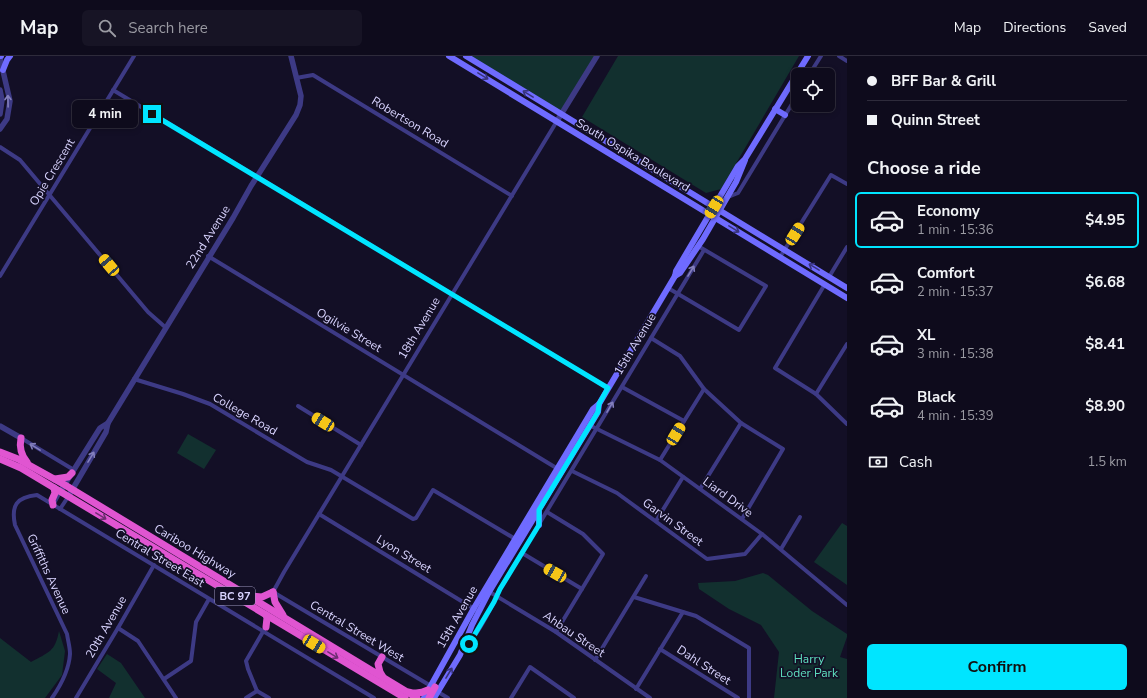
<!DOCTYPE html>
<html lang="en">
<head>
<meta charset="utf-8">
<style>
  :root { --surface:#0e0b1c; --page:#171425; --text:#f1f3f6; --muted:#9b9ba3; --line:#2e2b3b; --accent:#00e5ff }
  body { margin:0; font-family:"Nunito Sans",sans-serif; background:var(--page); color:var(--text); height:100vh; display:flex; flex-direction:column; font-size:15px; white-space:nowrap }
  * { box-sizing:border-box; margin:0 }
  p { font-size:13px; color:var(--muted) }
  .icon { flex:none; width:22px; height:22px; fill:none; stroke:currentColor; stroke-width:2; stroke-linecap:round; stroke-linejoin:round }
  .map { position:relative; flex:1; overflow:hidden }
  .details { display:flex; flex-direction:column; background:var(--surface); width:300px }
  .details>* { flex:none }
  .banner { display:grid; align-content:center; height:88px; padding:0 20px; background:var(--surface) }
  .fabs { position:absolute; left:791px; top:12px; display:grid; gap:8px }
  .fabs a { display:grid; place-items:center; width:44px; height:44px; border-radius:6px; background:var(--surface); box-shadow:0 2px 6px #0003,0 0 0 1px var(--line); font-size:20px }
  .end { position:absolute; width:18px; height:18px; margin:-9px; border:5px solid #00e5ff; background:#111; box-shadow:0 0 0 2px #111 }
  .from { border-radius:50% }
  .bubble { position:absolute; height:28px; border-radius:6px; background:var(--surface); box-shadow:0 2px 6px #0003,0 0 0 1px var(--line); font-size:13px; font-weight:700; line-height:28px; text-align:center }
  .car { position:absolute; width:12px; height:24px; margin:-12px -6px; border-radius:5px; box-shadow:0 0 3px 1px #0007; background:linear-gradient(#f5c518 24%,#345 0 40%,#f5c518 0 76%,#345 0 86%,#f5c518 0) }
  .banner b { display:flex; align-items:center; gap:14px; height:38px; font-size:15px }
  .banner b+b { border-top:1px solid var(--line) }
  .banner i { width:10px; height:10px; background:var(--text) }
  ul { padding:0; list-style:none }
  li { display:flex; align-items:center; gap:12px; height:56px; margin:0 8px 6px; padding:0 12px; border:2px solid transparent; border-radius:6px }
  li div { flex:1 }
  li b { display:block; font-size:15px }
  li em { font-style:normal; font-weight:700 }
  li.on { border-color:var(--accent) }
  li>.icon { width:36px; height:36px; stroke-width:1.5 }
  h2 { padding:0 20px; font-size:18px; line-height:48px }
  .pay { display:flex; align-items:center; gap:10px; height:44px; padding:0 20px; font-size:15px }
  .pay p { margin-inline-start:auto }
  .button { display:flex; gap:8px; margin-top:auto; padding:8px 20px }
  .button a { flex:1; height:46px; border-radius:6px; background:var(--accent); color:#111; font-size:16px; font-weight:700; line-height:46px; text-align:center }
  header { display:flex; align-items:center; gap:24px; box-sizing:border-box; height:56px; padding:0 20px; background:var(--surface); border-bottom:1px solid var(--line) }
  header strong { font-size:19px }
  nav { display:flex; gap:22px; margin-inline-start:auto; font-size:14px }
  .search { width:280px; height:36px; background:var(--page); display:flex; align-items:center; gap:10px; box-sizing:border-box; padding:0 14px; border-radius:6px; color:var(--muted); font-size:15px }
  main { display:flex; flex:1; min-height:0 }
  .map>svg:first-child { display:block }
  .green { fill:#12302f }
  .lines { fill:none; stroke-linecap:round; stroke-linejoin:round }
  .minor { stroke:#3d3a85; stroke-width:4 }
  .tertiary { stroke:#3d3a85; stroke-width:5.5 }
  .secondary { stroke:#6f6bff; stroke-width:6 }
  .trunk { stroke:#e055d1; stroke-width:7 }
  .oneway { stroke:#38347d }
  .oneway2 { stroke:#837fbc }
  .oneway3 { stroke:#6f2e73 }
  .route { stroke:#00e5ff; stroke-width:5 }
  .labels { text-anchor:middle; stroke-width:3.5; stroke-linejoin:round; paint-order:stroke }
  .shield { fill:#130f26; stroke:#9e99be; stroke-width:1 }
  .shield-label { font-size:11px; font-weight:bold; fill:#d9d4ff }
  .street-label { font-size:12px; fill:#d9d4ff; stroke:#130f26 }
  .park-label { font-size:12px; fill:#5fe0c0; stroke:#130f26 }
</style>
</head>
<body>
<header>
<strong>Map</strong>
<div class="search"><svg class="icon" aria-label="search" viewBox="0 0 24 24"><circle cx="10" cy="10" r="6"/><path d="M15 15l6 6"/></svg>Search here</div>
<nav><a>Map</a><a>Directions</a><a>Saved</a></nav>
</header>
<main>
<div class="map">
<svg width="847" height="642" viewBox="0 0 847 642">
  <rect width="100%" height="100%" fill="#130f26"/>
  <!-- green -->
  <g class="green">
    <polygon points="467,0 596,0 561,58"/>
    <polygon points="618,0 799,0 721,133 706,137 582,61"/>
    <polygon points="188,378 216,394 204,413 177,397"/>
    <polygon points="842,467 847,470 847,529 814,506"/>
    <polygon points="763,517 768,519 812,555 847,578 847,581 840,601 847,603 847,642 774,642 779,596 761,569 729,553 699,533 698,527 735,525"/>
    <path d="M 59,575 L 65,595 L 62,619 L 45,642 L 0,642 L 0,582 L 31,606 C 49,596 55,596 59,575 Z"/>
    <polygon points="107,598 121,607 145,642 109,642 116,627 97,613"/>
  </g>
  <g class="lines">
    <!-- minor -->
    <g class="minor">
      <polyline points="839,0 847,5"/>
      <polyline points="809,19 821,0"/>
      <polyline points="296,22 313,19 512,140"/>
      <polyline points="113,34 608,332"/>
      <polyline points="0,91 20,104 148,256 165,271"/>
      <polyline points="728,141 738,137 798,38"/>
      <polyline points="208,200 558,413"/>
      <polyline points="780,201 831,119 847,128"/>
      <polyline points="0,220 134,0"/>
      <polyline points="829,221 847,191"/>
      <polyline points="825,228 775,312 816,338 847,368"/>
      <polyline points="668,232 739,274 766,230 698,190"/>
      <polyline points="651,282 680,300 704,333 741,367 783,393 742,463"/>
      <polyline points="134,323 183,338 210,348 307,406 331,414 413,463 416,462 433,434 517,484"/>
      <polyline points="622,331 684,365"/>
      <polyline points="816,338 847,288"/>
      <polyline points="298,350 361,389"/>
      <polyline points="589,369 660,404 762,478 847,549"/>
      <polyline points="21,382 74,414"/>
      <polyline points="660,404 704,333"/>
      <polyline points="572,415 617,437 707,503 745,498 762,478"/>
      <polyline points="700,433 741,367"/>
      <polyline points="53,449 60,436"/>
      <polyline points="60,453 68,441"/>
      <polyline points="547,456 583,478 603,498 556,576"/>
      <polyline points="319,458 476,554"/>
      <polyline points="656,465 683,421"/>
      <polyline points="781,493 800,461"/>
      <polyline points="522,497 582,533"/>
      <polyline points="488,535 556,576 650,642"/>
      <polyline points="634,541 696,560 749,592 749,642"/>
      <polyline points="118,572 138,585 176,642"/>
      <polyline points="660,593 738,642"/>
      <path d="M 464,594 C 478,578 491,553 500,533 L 704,194"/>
      <polyline points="595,604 646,520"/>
      <polyline points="164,623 191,605 196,566 209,543"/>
      <polyline points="431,630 273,536 284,516 557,65"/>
      <polyline points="636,633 683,556"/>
      <polyline points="257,635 248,613 246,605 264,574"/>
      <polyline points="257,635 269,642"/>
      <polyline points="438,636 448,642"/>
      <path d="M 52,642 C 61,629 69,614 70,598 C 70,591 68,585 67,578 L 15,469 C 11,450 16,441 37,439 L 374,642"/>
      <polyline points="76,642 118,572 154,509"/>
      <polyline points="246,642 257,635"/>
      <polyline points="511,642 530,611 574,642"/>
    </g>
    <!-- tertiary -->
    <g class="tertiary">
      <polyline points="0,2 10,45 7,63 0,73"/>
      <polyline points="0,34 2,44 0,58"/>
      <polyline points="557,65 597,0"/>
      <polyline points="0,370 21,382"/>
      <polyline points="60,436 100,372 108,367"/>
      <polyline points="68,441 106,376 108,367 233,162 251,130 296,59 300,49 301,40 291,0"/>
    </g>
    <!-- secondary -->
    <g class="secondary">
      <polyline points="0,0 1,0"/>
      <polyline points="449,0 847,242"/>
      <polyline points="466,0 847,232"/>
      <polyline points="3,14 7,4 10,0"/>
      <polyline points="775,53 785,59"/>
      <polyline points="675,220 680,217 703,183 736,126 745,104"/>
      <polyline points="539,469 539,455"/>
      <polyline points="424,642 474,552 593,353 599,348 675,220 676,215 738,110 745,103 808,0"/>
      <polyline points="434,642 460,599 472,569 489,536 598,356 599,348"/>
    </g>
    <!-- trunk -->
    <g class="trunk">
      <path d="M 21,382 C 19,392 21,399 27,406"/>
      <polyline points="0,396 18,403 65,429 417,642"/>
      <polyline points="0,403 21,412 405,642"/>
      <polyline points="55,423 68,421 72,417"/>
      <polyline points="53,449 52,444 55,437 54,432"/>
      <polyline points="273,536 275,546 283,559"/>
      <polyline points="250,540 262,541 273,536"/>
      <polyline points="266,559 267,562 266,571"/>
      <polyline points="382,601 378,608 380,616 383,621"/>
      <path d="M 409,636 C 416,638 422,637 428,634"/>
      <polyline points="429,642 435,631"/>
    </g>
  </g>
  <!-- one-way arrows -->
  <defs><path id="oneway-shaft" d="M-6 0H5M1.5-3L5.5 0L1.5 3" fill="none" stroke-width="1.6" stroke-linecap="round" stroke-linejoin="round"/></defs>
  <g class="oneway">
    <use href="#oneway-shaft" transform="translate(483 20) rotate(31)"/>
    <use href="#oneway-shaft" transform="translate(528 38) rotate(-149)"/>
    <use href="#oneway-shaft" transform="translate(734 173) rotate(31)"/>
    <use href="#oneway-shaft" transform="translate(814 211) rotate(-149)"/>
    <use href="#oneway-shaft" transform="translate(449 617) rotate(-59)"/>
  </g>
  <g class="oneway2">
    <use href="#oneway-shaft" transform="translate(8 45) rotate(-91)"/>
    <use href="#oneway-shaft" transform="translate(691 215) rotate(-59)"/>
    <use href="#oneway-shaft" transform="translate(610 351) rotate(-60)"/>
    <use href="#oneway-shaft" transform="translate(35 391) rotate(-149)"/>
    <use href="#oneway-shaft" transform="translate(91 401) rotate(-59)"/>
  </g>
  <g class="oneway3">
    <use href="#oneway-shaft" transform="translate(101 460) rotate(31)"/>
    <use href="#oneway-shaft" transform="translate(333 599) rotate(31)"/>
  </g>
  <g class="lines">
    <!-- route -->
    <polyline class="route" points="152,58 608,332 599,348 598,356 539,454 539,469 500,533 494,546 469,588"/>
  </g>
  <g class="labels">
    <!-- shield labels -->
    <rect class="shield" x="215" y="531" width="40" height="18" rx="3"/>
    <g class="shield-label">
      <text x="235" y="544">BC 97</text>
    </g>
    <!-- street labels -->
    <g class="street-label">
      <text transform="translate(410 66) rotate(31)" y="4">Robertson Road</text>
      <text transform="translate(633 99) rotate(31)" y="4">South Ospika Boulevard</text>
      <text transform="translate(52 116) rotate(-59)" y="4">Opie Crescent</text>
      <text transform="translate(208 181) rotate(-58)" y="4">22nd Avenue</text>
      <text transform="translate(419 272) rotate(-59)" y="4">18th Avenue</text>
      <text transform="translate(349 274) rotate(31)" y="4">Ogilvie Street</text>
      <text transform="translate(635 288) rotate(-59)" y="4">15th Avenue</text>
      <text transform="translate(245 358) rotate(30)" y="4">College Road</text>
      <text transform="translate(728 441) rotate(36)" y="4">Liard Drive</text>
      <text transform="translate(673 466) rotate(36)" y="4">Garvin Street</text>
      <text transform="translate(195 495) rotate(31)" y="4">Cariboo Highway</text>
      <text transform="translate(404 498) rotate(31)" y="4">Lyon Street</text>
      <text transform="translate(160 502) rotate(31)" y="4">Central Street East</text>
      <text transform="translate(49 518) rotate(65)" y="4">Griffiths Avenue</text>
      <text transform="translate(457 561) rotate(-60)" y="4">15th Avenue</text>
      <text transform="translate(106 571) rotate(-60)" y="4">20th Avenue</text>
      <text transform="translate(357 575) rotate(31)" y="4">Central Street West</text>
      <text transform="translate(574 578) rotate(34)" y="4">Ahbau Street</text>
      <text transform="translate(704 609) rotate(33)" y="4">Dahl Street</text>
    </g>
    <!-- park labels -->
    <g class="park-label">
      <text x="809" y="607">Harry<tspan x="809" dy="14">Loder Park</tspan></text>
    </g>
  </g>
</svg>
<div class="fabs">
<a><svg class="icon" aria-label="locate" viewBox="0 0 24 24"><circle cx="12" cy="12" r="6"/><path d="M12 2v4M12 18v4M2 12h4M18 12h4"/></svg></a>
</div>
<i class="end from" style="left:469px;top:588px"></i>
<i class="end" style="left:152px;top:58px"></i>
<div class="bubble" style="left:72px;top:44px;width:66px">4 min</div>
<i class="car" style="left:714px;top:151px;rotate:211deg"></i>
<i class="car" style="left:795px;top:178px;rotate:32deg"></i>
<i class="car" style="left:109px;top:209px;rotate:320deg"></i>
<i class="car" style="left:323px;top:366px;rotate:302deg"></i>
<i class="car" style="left:676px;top:378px;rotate:31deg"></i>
<i class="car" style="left:555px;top:517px;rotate:300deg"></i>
<i class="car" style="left:314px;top:588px;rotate:121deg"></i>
</div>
<section class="details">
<div class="banner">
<b><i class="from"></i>BFF Bar &amp; Grill</b>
<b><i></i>Quinn Street</b>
</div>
<h2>Choose a ride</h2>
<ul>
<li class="on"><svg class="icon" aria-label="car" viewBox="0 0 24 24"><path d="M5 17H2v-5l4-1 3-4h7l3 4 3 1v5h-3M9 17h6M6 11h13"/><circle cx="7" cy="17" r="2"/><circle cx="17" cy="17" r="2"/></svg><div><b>Economy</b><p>1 min · 15:36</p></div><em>$4.95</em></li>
<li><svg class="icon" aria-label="car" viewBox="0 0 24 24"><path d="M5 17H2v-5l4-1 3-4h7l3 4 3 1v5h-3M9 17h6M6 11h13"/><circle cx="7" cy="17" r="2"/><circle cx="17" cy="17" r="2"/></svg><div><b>Comfort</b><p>2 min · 15:37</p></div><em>$6.68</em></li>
<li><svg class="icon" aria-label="car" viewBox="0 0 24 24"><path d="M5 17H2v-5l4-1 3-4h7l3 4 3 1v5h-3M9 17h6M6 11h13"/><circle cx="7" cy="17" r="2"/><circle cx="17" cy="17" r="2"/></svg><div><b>XL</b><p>3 min · 15:38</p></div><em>$8.41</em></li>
<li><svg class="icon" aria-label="car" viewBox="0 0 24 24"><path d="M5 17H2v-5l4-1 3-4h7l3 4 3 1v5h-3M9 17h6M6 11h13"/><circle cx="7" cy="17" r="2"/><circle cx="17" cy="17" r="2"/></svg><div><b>Black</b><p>4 min · 15:39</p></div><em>$8.90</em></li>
</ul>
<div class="pay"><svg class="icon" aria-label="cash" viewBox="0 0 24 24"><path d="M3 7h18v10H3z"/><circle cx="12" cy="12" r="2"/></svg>Cash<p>1.5 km</p></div>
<div class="button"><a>Confirm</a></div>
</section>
</main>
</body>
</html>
